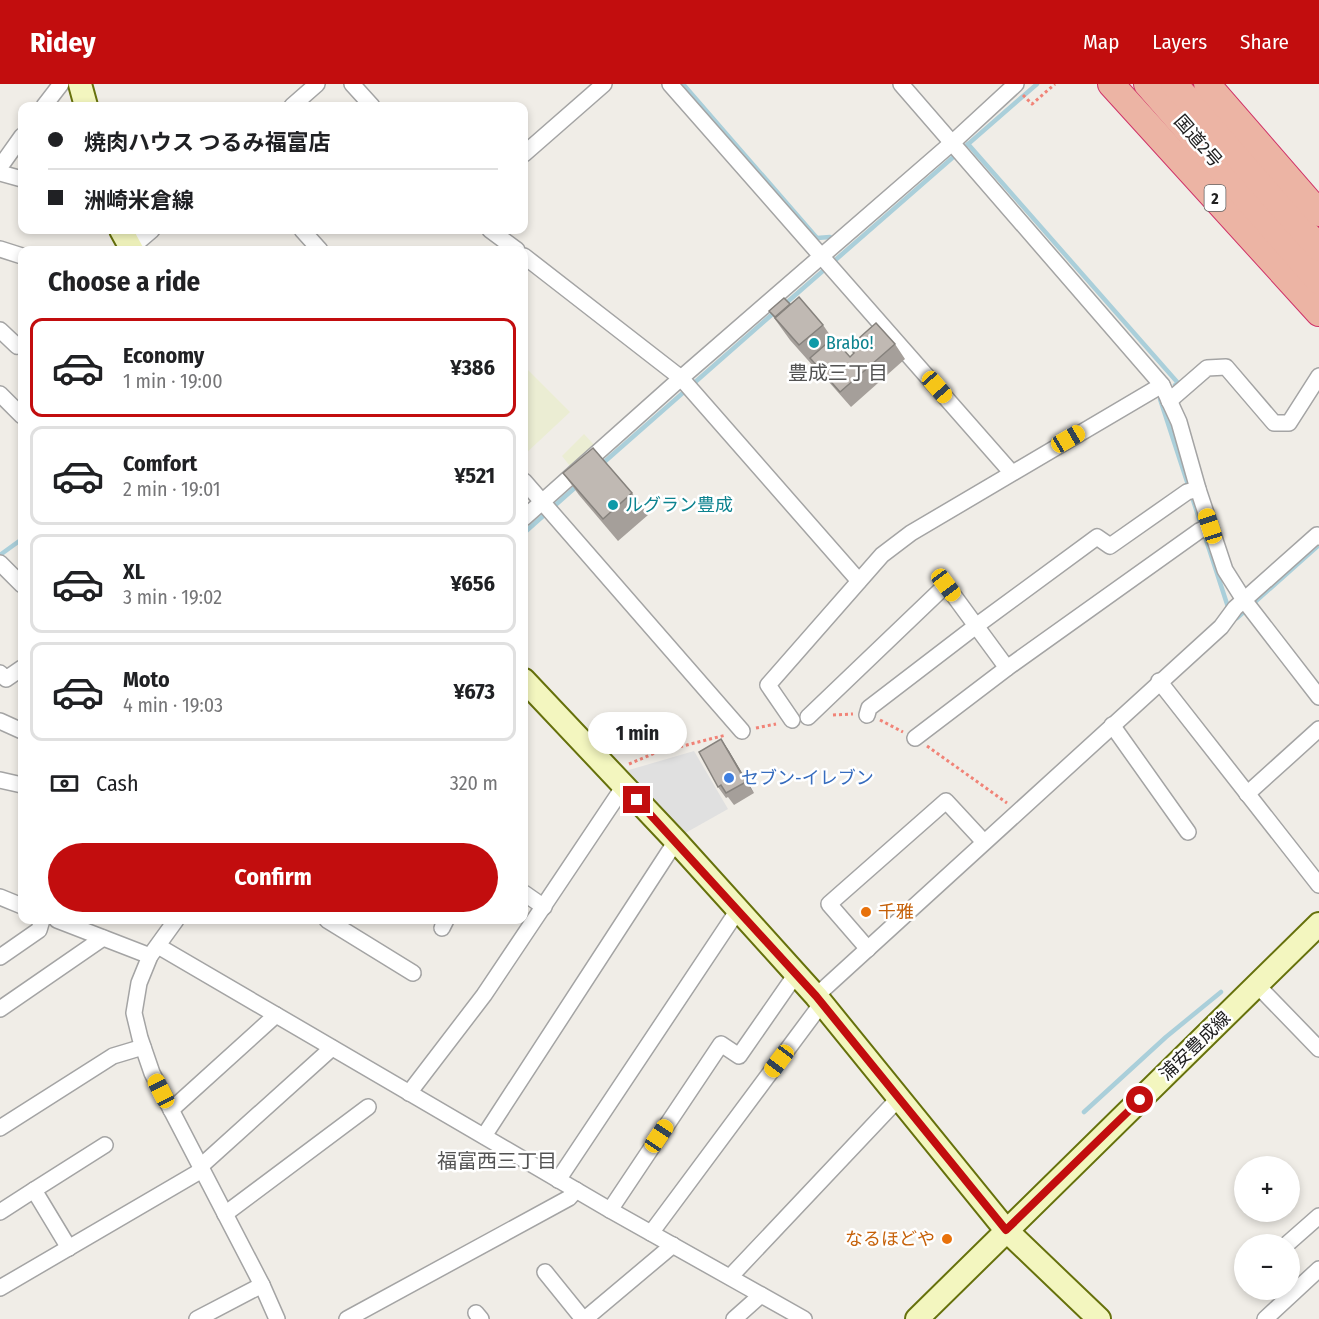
<!DOCTYPE html>
<html lang="en">
<head>
<meta charset="utf-8">
<style>
  :root { --surface:#fff; --page:#f2f2f2; --text:#202124; --muted:#757577; --line:#e0e0e0; --accent:#c20d0e }
  body { margin:0; font-family:"Fira Sans Condensed","Noto Sans JP",sans-serif; background:var(--page); color:var(--text); height:100vh; display:flex; flex-direction:column; font-size:22px; white-space:nowrap }
  * { box-sizing:border-box; margin:0 }
  p { font-size:20px; color:var(--muted) }
  .icon { flex:none; width:33px; height:33px; fill:none; stroke:currentColor; stroke-width:2; stroke-linecap:round; stroke-linejoin:round }
  .map { position:relative; flex:1; overflow:hidden }
  .side { position:absolute; left:18px; top:162px; width:510px; height:678px; display:flex; flex-direction:column; background:var(--surface); border-radius:12px; box-shadow:0 3px 9px #0003 }
  .side>* { flex:none }
  .hud { position:absolute; left:18px; top:18px; width:510px; height:132px; border-radius:12px; box-shadow:0 3px 9px #0003; display:grid; align-content:center; height:132px; padding:0 30px; background:var(--surface) }
  .buttons { position:absolute; left:1234px; top:1072px; display:grid; gap:12px }
  .buttons a { display:grid; place-items:center; width:66px; height:66px; border-radius:50%; background:var(--surface); box-shadow:0 3px 9px #0003; font-size:30px }
  .end { position:absolute; width:27px; height:27px; margin:-14px; border:8px solid #c20d0e; background:#fff; box-shadow:0 0 0 3px #fff }
  .from { border-radius:50% }
  .bubble { position:absolute; height:42px; border-radius:21px; background:var(--surface); box-shadow:0 3px 9px #0003; font-size:20px; font-weight:700; line-height:42px; text-align:center }
  .car { position:absolute; width:18px; height:36px; margin:-18px -9px; border-radius:8px; box-shadow:0 0 4px 2px #0007; background:linear-gradient(#f5c518 24%,#345 0 40%,#f5c518 0 76%,#345 0 86%,#f5c518 0) }
  .hud b { display:flex; align-items:center; gap:21px; height:57px; font-size:22px }
  .hud b+b { border-top:2px solid var(--line) }
  .hud i { width:15px; height:15px; background:var(--text) }
  ul { padding:0; list-style:none }
  li { display:flex; align-items:center; gap:18px; height:99px; margin:0 12px 9px; padding:0 18px; border:3px solid var(--line); border-radius:12px }
  li div { flex:1 }
  li b { display:block; font-size:22px }
  li em { font-style:normal; font-weight:700 }
  li.selected { border-color:var(--accent) }
  li>.icon { width:54px; height:54px; stroke-width:1.5 }
  h2 { padding:0 30px; font-size:27px; line-height:72px }
  .pay { display:flex; align-items:center; gap:15px; height:66px; padding:0 30px; font-size:22px }
  .pay p { margin-inline-start:auto }
  .primary-button { display:flex; gap:12px; margin-top:auto; padding:12px 30px }
  .primary-button a { flex:1; height:69px; border-radius:36px; background:var(--accent); color:#fff; font-size:24px; font-weight:700; line-height:69px; text-align:center }
  header { display:flex; align-items:center; gap:36px; box-sizing:border-box; height:84px; padding:0 30px; background:var(--accent); color:#fff }
  header strong { font-size:28px }
  nav { display:flex; gap:33px; margin-inline-start:auto; font-size:21px }
  .map>svg:first-child { display:block }
  .farmland { fill:#ebedd3 }
  .parking { fill:#e0e0e0 }
  .lines { fill:none; stroke-linecap:round; stroke-linejoin:round }
  .stream { stroke:#aacfda; stroke-width:4.5 }
  .minor-casing { stroke:#a4a4a4; stroke-width:18 }
  .secondary-casing { stroke:#66710c; stroke-width:26 }
  .trunk-casing { stroke:#d03268; stroke-width:28 }
  .path { stroke:#f18377; stroke-width:3; stroke-dasharray:3 3; stroke-linecap:butt }
  .minor { stroke:#fff; stroke-width:15 }
  .secondary { stroke:#f3f6bf; stroke-width:22 }
  .trunk { stroke:#ecb4a4; stroke-width:26 }
  .wall { fill:#a59f9a }
  .shaded-wall { fill:#86827d }
  .building { fill:#c0b9b3; stroke:#86827d; stroke-width:1.5 }
  .route { stroke:#c20d0e; stroke-width:8 }
  .culture-dot { fill:#0f9aa8; stroke:#fff; stroke-width:2 }
  .shop-dot { fill:#3f7fe0; stroke:#fff; stroke-width:2 }
  .food-dot { fill:#e8710a; stroke:#fff; stroke-width:2 }
  .labels { text-anchor:middle; stroke-width:5; stroke-linejoin:round; paint-order:stroke }
  .shield { fill:#fff; stroke:#636363; stroke-width:1.5 }
  .shield-label { font-size:16px; font-weight:bold; fill:#202020 }
  .street-label { font-size:18px; fill:#202020; stroke:#fff }
  .culture-label { font-size:18px; fill:#0d838f; stroke:#fff; text-anchor:start }
  .shop-label { font-size:18px; fill:#366cbe; stroke:#fff; text-anchor:start }
  .food-label { font-size:18px; fill:#c56008; stroke:#fff; text-anchor:start }
  .neighbourhood-label { font-size:20px; fill:#535353; stroke:#fff }
</style>
</head>
<body>
<header>
<strong>Ridey</strong>
<nav><a>Map</a><a>Layers</a><a>Share</a></nav>
</header>
<div class="map">
<svg width="1319" height="1235" viewBox="0 0 1319 1235">
  <rect width="100%" height="100%" fill="#f0ede7"/>
  <!-- farmland -->
  <g class="farmland">
    <polygon points="524,282 570,328 524,371"/>
    <polygon points="584,350 595,362 570,382 562,372"/>
  </g>
  <!-- parking -->
  <polygon class="parking" points="694,667 728,725 680,752 622,688"/>
  <g class="lines">
    <!-- stream -->
    <g class="stream">
      <polyline points="683,0 817,154 830,153 834,158"/>
      <polyline points="968,60 1178,299 1175,301"/>
      <polyline points="785,220 1037,0"/>
      <polyline points="1162,313 1160,315 1228,523 1237,534 1319,461"/>
      <polyline points="602,380 776,227"/>
      <polyline points="524,449 578,401"/>
      <polyline points="0,471 22,455"/>
      <polyline points="1084,1028 1166,953 1221,908"/>
    </g>
    <!-- minor casing -->
    <g class="minor-casing">
      <g id="minor">
        <polyline points="352,0 372,22"/>
        <polyline points="670,0 1011,388"/>
        <polyline points="901,0 1162,301 1179,338 1198,405 1225,486 1244,516 1319,613"/>
        <polyline points="44,22 61,0"/>
        <polyline points="292,22 317,0"/>
        <polyline points="524,70 604,0"/>
        <polyline points="0,83 22,52"/>
        <polyline points="0,89 22,95"/>
        <polyline points="302,146 320,166"/>
        <polyline points="490,146 517,166"/>
        <polyline points="131,164 152,146"/>
        <polyline points="0,165 22,172"/>
        <polyline points="524,172 681,294 859,497"/>
        <polyline points="0,246 17,262 22,259"/>
        <polyline points="0,310 22,332"/>
        <polyline points="1169,317 1207,284 1226,283 1274,339 1289,339 1319,292"/>
        <polyline points="524,397 742,647"/>
        <polyline points="524,434 681,294 953,58 1016,0"/>
        <polyline points="0,479 22,501"/>
        <polyline points="0,589 6,595 22,584"/>
        <polyline points="1159,597 1319,801"/>
        <polyline points="867,631 869,624 976,542 1097,453 1110,462 1187,408 1198,405"/>
        <polyline points="808,633 946,501 1007,584"/>
        <polyline points="792,636 768,601 882,471 911,449 1162,301"/>
        <polyline points="0,637 22,647"/>
        <polyline points="1112,641 1188,748"/>
        <polyline points="915,654 1007,584 1199,447 1210,442"/>
        <polyline points="0,696 22,701"/>
        <polyline points="1247,710 1319,645"/>
        <polyline points="524,809 544,823"/>
        <polyline points="0,813 22,822"/>
        <polyline points="57,836 150,872"/>
        <polyline points="176,836 150,872 139,899 134,929 140,954 152,989 262,1201 277,1235"/>
        <polyline points="327,836 413,889"/>
        <polyline points="442,844 446,836"/>
        <polyline points="158,862 610,1126 804,1235"/>
        <polyline points="868,865 829,820 946,717 984,758"/>
        <polyline points="0,873 39,846 42,836"/>
        <polyline points="1257,901 1319,965"/>
        <polyline points="816,912 1221,543 1235,524 1317,451 1319,453"/>
        <polyline points="0,925 103,854"/>
        <polyline points="409,1009 484,911 624,702"/>
        <polyline points="171,1026 276,931"/>
        <polyline points="0,1044 113,972 143,963"/>
        <polyline points="484,1052 676,757"/>
        <polyline points="201,1082 332,964"/>
        <polyline points="558,1096 738,826"/>
        <polyline points="610,1126 721,960 739,972 796,890"/>
        <polyline points="0,1128 34,1106"/>
        <polyline points="225,1130 368,1023"/>
        <polyline points="651,1149 822,919"/>
        <polyline points="1286,1161 1319,1132"/>
        <polyline points="69,1164 34,1106 105,1061"/>
        <polyline points="545,1188 583,1235"/>
        <polyline points="730,1193 899,1014"/>
        <polyline points="0,1204 202,1086"/>
        <polyline points="476,1229 481,1235"/>
        <polyline points="197,1235 262,1201"/>
        <polyline points="347,1235 569,1114 576,1106"/>
        <polyline points="585,1235 673,1161"/>
        <polyline points="734,1235 761,1211"/>
        <polyline points="1265,1235 1319,1185"/>
      </g>
    </g>
    <!-- secondary casing -->
    <g class="secondary-casing">
      <g id="secondary">
        <polyline points="80,0 86,22"/>
        <polyline points="121,146 132,166"/>
        <polyline points="524,596 676,757 816,912 1006,1146 1099,1235"/>
        <polyline points="917,1235 1319,840"/>
      </g>
    </g>
    <!-- trunk casing -->
    <g class="trunk-casing">
      <g id="trunk">
        <polyline points="1111,0 1319,229"/>
        <polyline points="1147,0 1319,197"/>
        <polyline points="1174,0 1319,164"/>
        <polyline points="1207,0 1319,129"/>
      </g>
    </g>
    <!-- path -->
    <g class="path">
      <polyline points="1023,11 1032,20 1055,0"/>
      <polyline points="833,631 853,630"/>
      <polyline points="880,636 903,648"/>
      <polyline points="756,644 776,640"/>
      <polyline points="927,662 1007,719"/>
      <polyline points="629,680 655,669 726,651"/>
    </g>
    <!-- minor -->
    <use href="#minor" class="minor"/>
    <!-- secondary -->
    <use href="#secondary" class="secondary"/>
    <!-- trunk -->
    <use href="#trunk" class="trunk"/>
  </g>
  <!-- wall -->
  <g class="wall">
    <polygon points="790,220 823,241 832,254 850,273 854,270 849,263 895,260 905,275 851,323 821,289 816,282 814,283 790,256 769,227"/>
    <polygon points="563,389 632,409 648,431 618,457 579,411"/>
    <polygon points="721,655 729,667 754,709 734,721 728,713 726,714 718,703"/>
  </g>
  <!-- shaded-wall -->
  <polygon class="shaded-wall" points="721,655 729,667 754,709 746,698"/>
  <!-- building -->
  <g class="building">
    <polygon points="799,213 823,241 799,261 775,234"/>
    <polygon points="784,214 790,220 775,233 769,227"/>
    <polygon points="876,239 895,260 840,308 810,274 833,254 850,273 854,269 849,263"/>
    <polygon points="593,364 632,409 603,435 563,389"/>
    <polygon points="721,655 746,698 726,709 721,701 718,703 699,668"/>
  </g>
  <g class="lines">
    <!-- route -->
    <polyline class="route" points="637,716 816,912 1006,1146 1140,1016"/>
  </g>
  <!-- markers -->
  <g class="culture-dot">
    <circle cx="814" cy="259" r="6"/>
    <circle cx="613" cy="421" r="6"/>
  </g>
  <circle class="shop-dot" cx="729" cy="694" r="6"/>
  <g class="food-dot">
    <circle cx="866" cy="828" r="6"/>
    <circle cx="947" cy="1155" r="6"/>
  </g>
  <g class="labels">
    <!-- shield labels -->
    <rect class="shield" x="1204.5" y="101" width="21" height="26" rx="4.5"/>
    <g class="shield-label">
      <text x="1215" y="120">2</text>
    </g>
    <!-- street labels -->
    <g class="street-label">
      <text transform="translate(1198 57) rotate(49)" y="6">国道2号</text>
      <text transform="translate(1195 962) rotate(-44)" y="6">浦安豊成線</text>
    </g>
    <!-- culture labels -->
    <g class="culture-label">
      <text x="826" y="265">Brabo!</text>
      <text x="625" y="427">ルグラン豊成</text>
    </g>
    <!-- shop labels -->
    <g class="shop-label">
      <text x="741" y="700">セブン-イレブン</text>
    </g>
    <!-- food labels -->
    <g class="food-label">
      <text x="878" y="834">千雅</text>
      <text x="935" y="1161" text-anchor="end">なるほどや</text>
    </g>
    <!-- neighbourhood labels -->
    <g class="neighbourhood-label">
      <text x="838" y="296">豊成三丁目</text>
      <text x="497" y="1084">福富西三丁目</text>
    </g>
  </g>
</svg>
<div class="buttons">
<a>+</a>
<a>−</a>
</div>
<i class="end from" style="left:1140px;top:1016px"></i>
<i class="end" style="left:637px;top:716px"></i>
<div class="bubble" style="left:588px;top:628px;width:99px">1 min</div>
<i class="car" style="left:937px;top:303px;rotate:139deg"></i>
<i class="car" style="left:1068px;top:355px;rotate:60deg"></i>
<i class="car" style="left:1210px;top:442px;rotate:342deg"></i>
<i class="car" style="left:946px;top:501px;rotate:143deg"></i>
<i class="car" style="left:779px;top:977px;rotate:217deg"></i>
<i class="car" style="left:161px;top:1007px;rotate:333deg"></i>
<i class="car" style="left:659px;top:1052px;rotate:34deg"></i>
<div class="hud">
<b><i class="from"></i>焼肉ハウス つるみ福富店</b>
<b><i></i>洲崎米倉線</b>
</div>
<section class="side">
<h2>Choose a ride</h2>
<ul>
<li class="selected"><svg class="icon" aria-label="car" viewBox="0 0 24 24"><path d="M5 17H2v-5l4-1 3-4h7l3 4 3 1v5h-3M9 17h6M6 11h13"/><circle cx="7" cy="17" r="2"/><circle cx="17" cy="17" r="2"/></svg><div><b>Economy</b><p>1 min · 19:00</p></div><em>¥386</em></li>
<li><svg class="icon" aria-label="car" viewBox="0 0 24 24"><path d="M5 17H2v-5l4-1 3-4h7l3 4 3 1v5h-3M9 17h6M6 11h13"/><circle cx="7" cy="17" r="2"/><circle cx="17" cy="17" r="2"/></svg><div><b>Comfort</b><p>2 min · 19:01</p></div><em>¥521</em></li>
<li><svg class="icon" aria-label="car" viewBox="0 0 24 24"><path d="M5 17H2v-5l4-1 3-4h7l3 4 3 1v5h-3M9 17h6M6 11h13"/><circle cx="7" cy="17" r="2"/><circle cx="17" cy="17" r="2"/></svg><div><b>XL</b><p>3 min · 19:02</p></div><em>¥656</em></li>
<li><svg class="icon" aria-label="car" viewBox="0 0 24 24"><path d="M5 17H2v-5l4-1 3-4h7l3 4 3 1v5h-3M9 17h6M6 11h13"/><circle cx="7" cy="17" r="2"/><circle cx="17" cy="17" r="2"/></svg><div><b>Moto</b><p>4 min · 19:03</p></div><em>¥673</em></li>
</ul>
<div class="pay"><svg class="icon" aria-label="cash" viewBox="0 0 24 24"><path d="M3 7h18v10H3z"/><circle cx="12" cy="12" r="2"/></svg>Cash<p>320 m</p></div>
<div class="primary-button"><a>Confirm</a></div>
</section>
</div>
</body>
</html>
